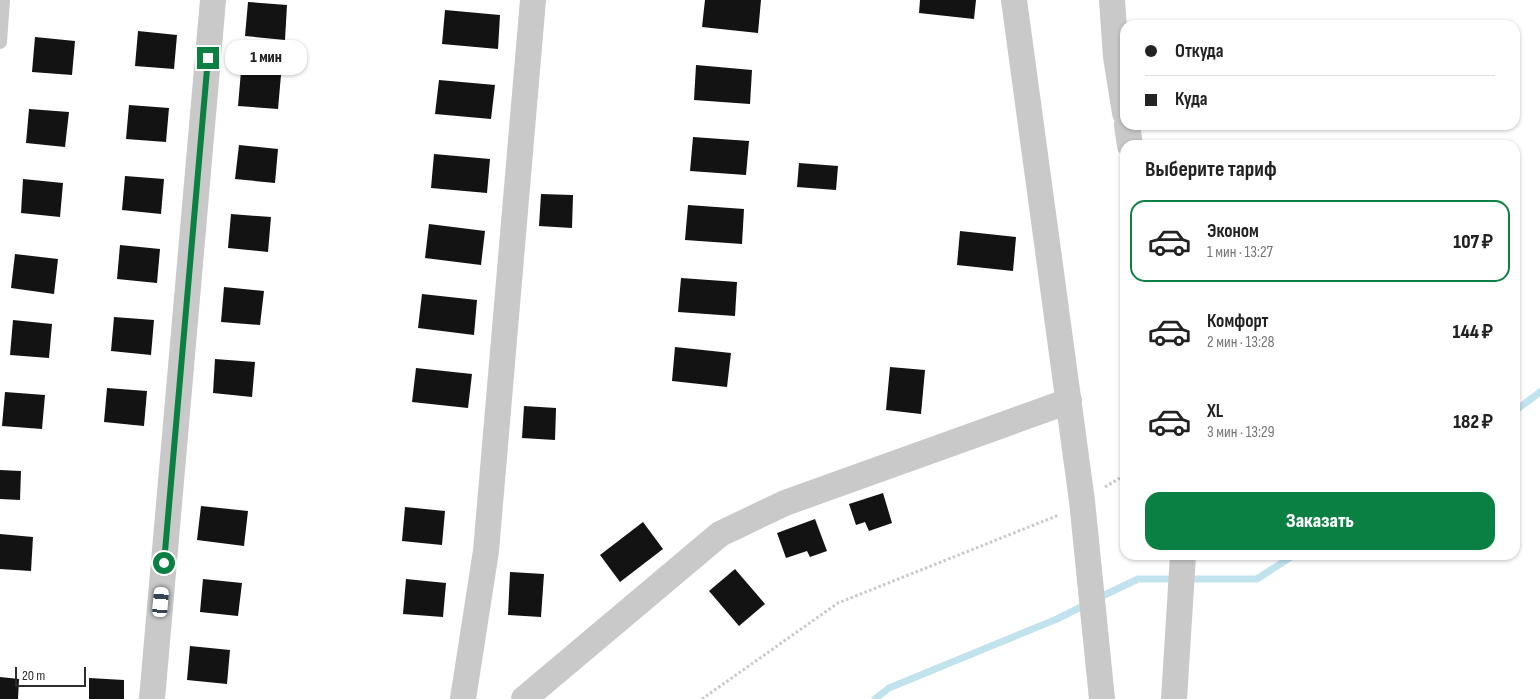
<!DOCTYPE html>
<html lang="ru">
<head>
<meta charset="utf-8">
<style>
  :root { --surface:#fff; --page:#f2f2f2; --text:#222; --muted:#767676; --line:#e0e0e0; --accent:#0b8043 }
  body { margin:0; font-family:"Sofia Sans Condensed",sans-serif; background:var(--page); color:var(--text); height:100vh; display:flex; flex-direction:column; font-size:19px; white-space:nowrap }
  * { box-sizing:border-box; margin:0 }
  p { font-size:16px; color:var(--muted) }
  .icon { flex:none; width:28px; height:28px; fill:none; stroke:currentColor; stroke-width:2; stroke-linecap:round; stroke-linejoin:round }
  .map { position:relative; flex:1; overflow:hidden }
  .details { position:absolute; left:1120px; top:140px; width:400px; height:420px; display:flex; flex-direction:column; background:var(--surface); border-radius:15px; box-shadow:0 1px 4px #0004 }
  .details>* { flex:none }
  .hud { position:absolute; left:1120px; top:20px; width:400px; height:110px; border-radius:15px; box-shadow:0 1px 4px #0004; display:grid; align-content:center; height:110px; padding:0 25px; background:var(--surface) }
  .scale { position:absolute; left:15px; bottom:12px; width:71px; box-sizing:border-box; padding-left:5px; border:2px solid #2c2c2c; border-top:0; font-size:14px; line-height:18px; white-space:nowrap; color:#2c2c2c; -webkit-text-stroke:4px #fff; paint-order:stroke }
  .end { position:absolute; width:22px; height:22px; margin:-11px; border:6px solid #0b8043; background:#fff; box-shadow:0 0 0 2px #fff }
  .from { border-radius:50% }
  .bubble { position:absolute; height:35px; border-radius:15px; background:var(--surface); box-shadow:0 1px 4px #0004; font-size:16px; font-weight:800; line-height:35px; text-align:center }
  .car { position:absolute; width:15px; height:30px; margin:-15px -8px; border-radius:6px; box-shadow:0 0 4px 1px #0007; background:linear-gradient(#fff 24%,#345 0 40%,#fff 0 76%,#345 0 86%,#fff 0) }
  .hud b { display:flex; align-items:center; gap:18px; height:48px; font-size:19px }
  .hud b+b { border-top:1px solid var(--line) }
  .hud i { width:12px; height:12px; background:var(--text) }
  ul { padding:0; list-style:none }
  li { display:flex; align-items:center; gap:15px; height:82px; margin:0 10px 8px; padding:0 15px; border:2px solid transparent; border-radius:15px }
  li div { flex:1 }
  li b { display:block; font-size:19px }
  li em { font-style:normal; font-weight:800 }
  li.selected { border-color:var(--accent) }
  li>.icon { width:45px; height:45px; stroke-width:1.5 }
  h2 { padding:0 25px; font-size:22px; line-height:60px }
  .primary-button { display:flex; gap:10px; margin-top:auto; padding:10px 25px }
  .primary-button a { flex:1; height:58px; border-radius:15px; background:var(--accent); color:#fff; font-size:20px; font-weight:800; line-height:58px; text-align:center }
  .map>svg:first-child { display:block }
  .lines { fill:none; stroke-linecap:round; stroke-linejoin:round }
  .stream { stroke:#c1e3ed; stroke-width:7 }
  .building { fill:#131313 }
  .path { stroke:#c9c9c9; stroke-width:3; stroke-dasharray:2.5 2.5; stroke-linecap:butt }
  .lane { stroke:#c9c9c9; stroke-width:14 }
  .street { stroke:#c9c9c9; stroke-width:26 }
  .route { stroke:#0b8043; stroke-width:6 }
</style>
</head>
<body>
<div class="map">
<svg width="1540" height="699" viewBox="0 0 1540 699">
  <rect width="100%" height="100%" fill="#fff"/>
  <g class="lines">
    <!-- stream -->
    <g class="stream">
      <polyline points="1515,411 1540,392"/>
      <polyline points="1186,579 1257,579 1294,555"/>
      <polyline points="1096,599 1138,579 1176,579"/>
      <polyline points="875,699 889,688 1057,619 1087,604"/>
    </g>
  </g>
  <!-- building -->
  <g class="building">
    <polygon points="705,0 761,0 758,33 702,27"/>
    <polygon points="920,0 976,0 974,19 919,13"/>
    <polygon points="248,2 287,5 285,40 245,36"/>
    <polygon points="445,10 500,15 498,49 442,44"/>
    <polygon points="138,31 177,35 174,69 135,66"/>
    <polygon points="35,37 75,41 72,75 32,72"/>
    <polygon points="696,65 752,70 750,104 694,100"/>
    <polygon points="241,71 281,75 278,109 238,106"/>
    <polygon points="439,80 495,85 491,119 435,114"/>
    <polygon points="129,105 169,108 166,142 126,139"/>
    <polygon points="29,109 69,112 65,147 26,143"/>
    <polygon points="693,137 749,141 746,175 690,171"/>
    <polygon points="239,145 278,149 275,183 235,179"/>
    <polygon points="434,154 490,159 487,193 431,188"/>
    <polygon points="799,163 838,166 836,190 797,187"/>
    <polygon points="125,176 164,179 161,214 122,210"/>
    <polygon points="23,179 63,183 60,217 21,213"/>
    <polygon points="541,194 573,195 572,228 539,226"/>
    <polygon points="688,205 744,209 742,244 685,240"/>
    <polygon points="231,214 271,217 268,252 228,248"/>
    <polygon points="429,224 485,231 481,265 425,258"/>
    <polygon points="960,231 1016,237 1013,271 957,265"/>
    <polygon points="120,245 160,249 157,283 117,279"/>
    <polygon points="15,254 58,259 54,294 11,288"/>
    <polygon points="681,278 737,282 735,316 678,312"/>
    <polygon points="224,287 264,291 260,325 221,322"/>
    <polygon points="422,294 477,300 474,335 418,328"/>
    <polygon points="114,317 154,320 151,355 111,351"/>
    <polygon points="13,320 52,324 49,358 10,355"/>
    <polygon points="675,347 731,353 727,387 672,381"/>
    <polygon points="215,359 255,362 252,397 213,393"/>
    <polygon points="890,367 925,370 921,414 886,410"/>
    <polygon points="416,368 472,374 468,408 412,402"/>
    <polygon points="107,388 147,391 144,426 104,422"/>
    <polygon points="5,392 45,395 42,429 2,426"/>
    <polygon points="524,406 556,408 555,440 522,438"/>
    <polygon points="0,470 21,471 20,500 0,499"/>
    <polygon points="883,493 892,523 869,531 865,522 856,525 849,504"/>
    <polygon points="201,506 248,511 244,546 197,540"/>
    <polygon points="405,507 445,511 442,545 402,541"/>
    <polygon points="815,519 827,551 810,557 807,551 786,558 777,533"/>
    <polygon points="643,522 663,549 620,582 600,555"/>
    <polygon points="0,534 33,537 31,571 0,569"/>
    <polygon points="735,569 765,604 739,626 709,591"/>
    <polygon points="510,572 544,574 541,617 508,615"/>
    <polygon points="203,579 242,583 238,616 200,612"/>
    <polygon points="406,579 446,583 443,617 403,614"/>
    <polygon points="190,646 230,650 227,684 187,680"/>
    <polygon points="0,677 19,679 18,699 0,699"/>
    <polygon points="89,678 124,680 124,699 89,699"/>
  </g>
  <g class="lines">
    <!-- path -->
    <g class="path">
      <polyline points="1105,487 1125,475"/>
      <polyline points="702,699 838,603 1059,515"/>
    </g>
    <!-- lane -->
    <polyline class="lane" points="0,42 3,0"/>
    <!-- street -->
    <g class="street">
      <polyline points="1014,0 1082,501 1102,699"/>
      <polyline points="1112,0 1116,57 1125,113"/>
      <polyline points="1127,125 1130,145"/>
      <polyline points="152,699 213,0"/>
      <polyline points="463,699 486,551 533,0"/>
      <polyline points="524,699 720,534 785,503 1069,401"/>
      <polyline points="1174,699 1183,555"/>
    </g>
  </g>
  <g class="lines">
    <!-- route -->
    <polyline class="route" points="164,563 208,58"/>
  </g>
</svg>
<div class="scale">20 m</div>
<i class="end from" style="left:164px;top:563px"></i>
<i class="end" style="left:208px;top:58px"></i>
<div class="bubble" style="left:225px;top:40px;width:82px">1 мин</div>
<i class="car" style="left:161px;top:602px;rotate:5deg"></i>
<div class="hud">
<b><i class="from"></i>Откуда</b>
<b><i></i>Куда</b>
</div>
<section class="details">
<h2>Выберите тариф</h2>
<ul>
<li class="selected"><svg class="icon" aria-label="car" viewBox="0 0 24 24"><path d="M5 17H2v-5l4-1 3-4h7l3 4 3 1v5h-3M9 17h6M6 11h13"/><circle cx="7" cy="17" r="2"/><circle cx="17" cy="17" r="2"/></svg><div><b>Эконом</b><p>1 мин · 13:27</p></div><em>107 ₽</em></li>
<li><svg class="icon" aria-label="car" viewBox="0 0 24 24"><path d="M5 17H2v-5l4-1 3-4h7l3 4 3 1v5h-3M9 17h6M6 11h13"/><circle cx="7" cy="17" r="2"/><circle cx="17" cy="17" r="2"/></svg><div><b>Комфорт</b><p>2 мин · 13:28</p></div><em>144 ₽</em></li>
<li><svg class="icon" aria-label="car" viewBox="0 0 24 24"><path d="M5 17H2v-5l4-1 3-4h7l3 4 3 1v5h-3M9 17h6M6 11h13"/><circle cx="7" cy="17" r="2"/><circle cx="17" cy="17" r="2"/></svg><div><b>XL</b><p>3 мин · 13:29</p></div><em>182 ₽</em></li>
</ul>
<div class="primary-button"><a>Заказать</a></div>
</section>
</div>
</body>
</html>
